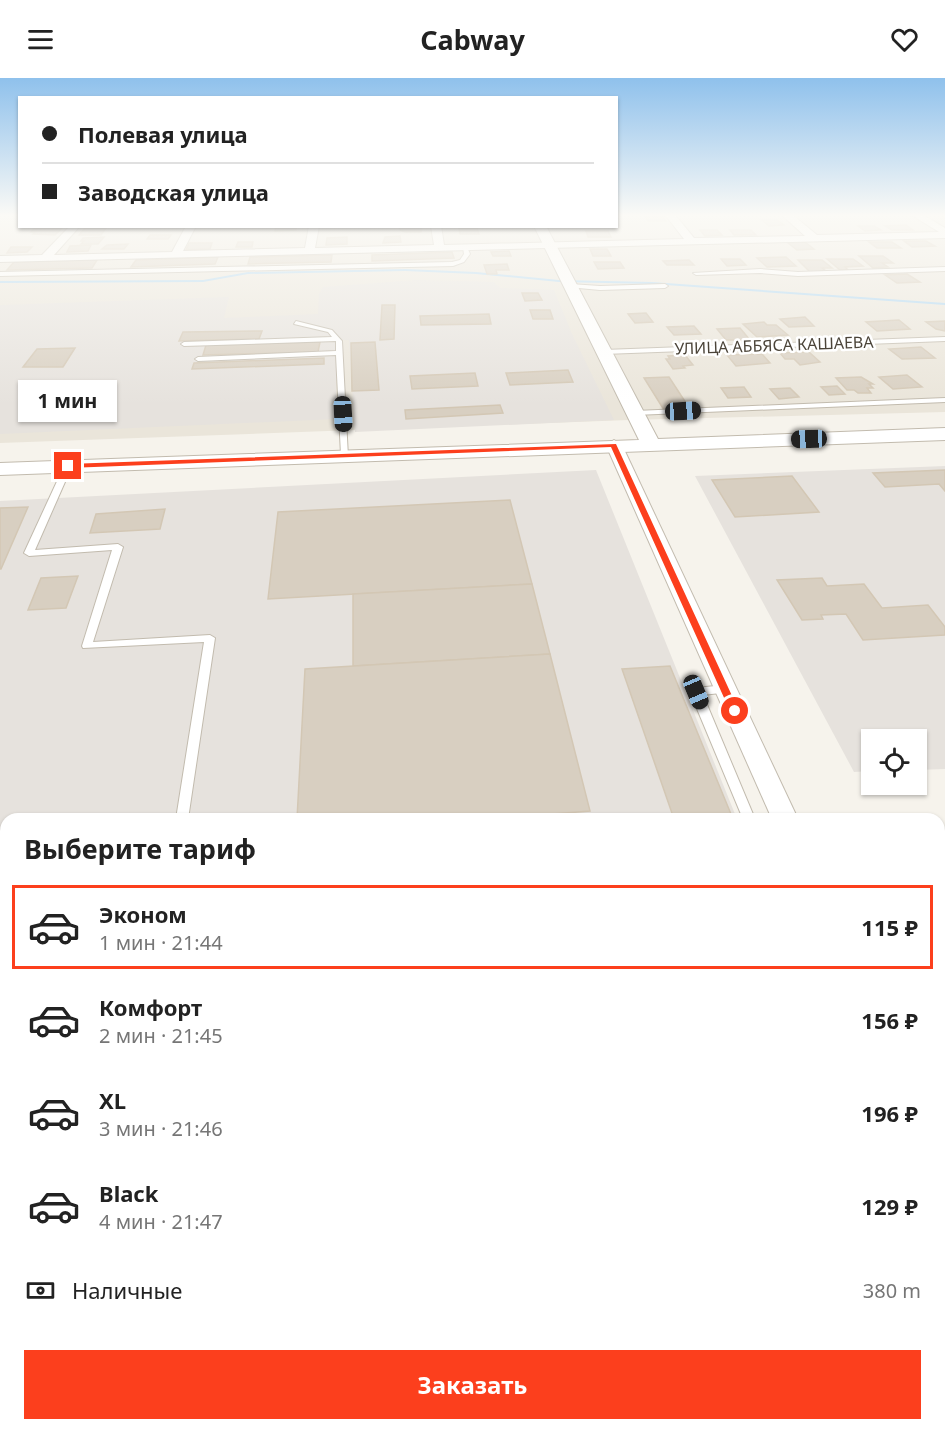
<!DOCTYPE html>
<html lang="ru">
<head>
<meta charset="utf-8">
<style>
  :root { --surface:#fff; --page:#f6f6f6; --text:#222; --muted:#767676; --line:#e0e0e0; --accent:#fc3f1d }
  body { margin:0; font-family:"Noto Sans",sans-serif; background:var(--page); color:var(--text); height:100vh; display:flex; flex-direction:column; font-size:22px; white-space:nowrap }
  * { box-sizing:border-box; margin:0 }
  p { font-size:20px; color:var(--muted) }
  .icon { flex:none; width:33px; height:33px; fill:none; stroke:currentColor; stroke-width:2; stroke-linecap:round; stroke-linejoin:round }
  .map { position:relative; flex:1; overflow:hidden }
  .details { position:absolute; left:0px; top:735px; width:945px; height:618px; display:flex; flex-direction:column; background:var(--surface); border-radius:18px 18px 0 0; box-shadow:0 2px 4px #0004 }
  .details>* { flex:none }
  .top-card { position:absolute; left:18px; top:18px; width:600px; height:132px; border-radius:0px; box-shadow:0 2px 4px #0004; display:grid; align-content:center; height:132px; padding:0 24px; background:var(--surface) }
  .fabs { position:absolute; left:861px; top:651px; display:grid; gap:12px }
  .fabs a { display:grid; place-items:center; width:66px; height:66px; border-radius:0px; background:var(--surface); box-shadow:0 2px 4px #0004; font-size:30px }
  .end { position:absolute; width:27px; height:27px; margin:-14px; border:8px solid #fc3f1d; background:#fff; box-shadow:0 0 0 3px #fff }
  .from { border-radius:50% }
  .bubble { position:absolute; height:42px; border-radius:0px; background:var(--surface); box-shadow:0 2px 4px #0004; font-size:20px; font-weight:700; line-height:42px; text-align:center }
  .car { position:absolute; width:18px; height:36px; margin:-18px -9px; border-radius:8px; box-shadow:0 0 4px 2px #0007; background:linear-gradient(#222 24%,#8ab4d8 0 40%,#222 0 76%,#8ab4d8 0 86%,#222 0) }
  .top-card b { display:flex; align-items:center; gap:21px; height:57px; font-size:22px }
  .top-card b+b { border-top:2px solid var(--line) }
  .top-card i { width:15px; height:15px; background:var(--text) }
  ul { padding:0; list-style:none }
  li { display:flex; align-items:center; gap:18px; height:84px; margin:0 12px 9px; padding:0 12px; border:3px solid transparent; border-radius:0px }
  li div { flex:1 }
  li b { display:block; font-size:22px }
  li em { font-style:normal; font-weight:700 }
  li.on { border-color:var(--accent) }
  li>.icon { width:54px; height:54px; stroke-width:1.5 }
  h2 { padding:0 24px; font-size:27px; line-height:72px }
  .pay { display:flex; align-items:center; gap:15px; height:66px; padding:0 24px; font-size:22px }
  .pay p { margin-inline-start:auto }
  .button { display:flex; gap:12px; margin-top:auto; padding:12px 24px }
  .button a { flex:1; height:69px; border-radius:0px; background:var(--accent); color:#fff; font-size:24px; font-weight:700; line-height:69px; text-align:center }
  header { display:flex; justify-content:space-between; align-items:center; height:78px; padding:0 24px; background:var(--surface); font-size:27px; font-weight:700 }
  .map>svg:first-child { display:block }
  .residential { fill:#eae5da }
  .industrial { fill:#e6e2dd }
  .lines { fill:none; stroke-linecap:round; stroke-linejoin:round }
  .stream { fill:#a9d4f2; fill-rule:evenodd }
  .building { fill:#d8cfc1; stroke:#d3c7b4; stroke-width:1.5 }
  .service-casing { stroke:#c2bbae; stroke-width:2 }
  .minor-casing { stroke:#c2bbae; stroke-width:2 }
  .tertiary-casing { stroke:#c2bbae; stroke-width:2 }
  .service { fill:#fff; fill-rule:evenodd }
  .minor { fill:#fff; fill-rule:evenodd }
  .tertiary { fill:#fff; fill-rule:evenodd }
  .route { fill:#fc3f1d }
  .labels { text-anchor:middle; stroke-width:5; stroke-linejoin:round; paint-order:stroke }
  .far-street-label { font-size:16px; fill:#4b4439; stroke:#fff }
</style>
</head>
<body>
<header><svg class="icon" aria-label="menu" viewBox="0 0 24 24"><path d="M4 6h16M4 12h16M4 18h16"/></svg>Cabway<svg class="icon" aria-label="heart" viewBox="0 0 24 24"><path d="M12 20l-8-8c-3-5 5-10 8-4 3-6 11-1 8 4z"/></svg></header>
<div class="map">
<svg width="945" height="1353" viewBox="0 0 945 1353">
  <rect width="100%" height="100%" fill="#f6f3ec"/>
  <!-- residential -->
  <polygon class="residential" points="0,138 19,138 20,148 616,148 617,138 945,138 945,334 629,342 0,365"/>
  <!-- industrial -->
  <g class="industrial">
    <polygon points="417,202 494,204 500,210 554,212 572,256 614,342 355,354 349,262 336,262 336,341 0,356 0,227 229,219 224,240 318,236 319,216 323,209"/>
    <polygon points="945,388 945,691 917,692 916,662 872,662 871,693 854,694 695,398"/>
    <polygon points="596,392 737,741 6,741 6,1194 0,1194 0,423"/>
  </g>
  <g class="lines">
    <!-- stream -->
    <polygon class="stream" points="405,191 476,194 559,202 652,204 945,225 945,227 652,206 559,204 476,196 405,193 248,196 203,204 0,205 0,203 203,202 248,194"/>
  </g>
  <!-- building -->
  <g class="building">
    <polygon points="645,138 662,138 666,143 648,143"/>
    <polygon points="762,142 777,142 784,147 769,148"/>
    <polygon points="906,147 913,152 892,152 885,148"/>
    <polygon points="276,148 296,148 296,152 275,153"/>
    <polygon points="400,148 421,148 421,154 405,154 400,152"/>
    <polygon points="858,148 874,148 881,152 865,153"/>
    <polygon points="85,150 106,150 101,157 79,157"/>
    <polygon points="459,150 477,150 479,156 460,156"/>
    <polygon points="34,151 61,151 55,157 33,156 35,154 31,154"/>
    <polygon points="700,152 717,152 722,157 705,158"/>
    <polygon points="730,152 751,152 756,157 734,157"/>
    <polygon points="586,153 608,153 611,159 588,159"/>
    <polygon points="150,157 171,157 168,161 147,161"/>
    <polygon points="400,158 401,164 383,165 385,159"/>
    <polygon points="104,159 98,166 81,166 84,163 81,163 83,160"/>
    <polygon points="347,159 347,166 326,167 327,160"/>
    <polygon points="904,163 926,163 935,168 912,169"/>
    <polygon points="238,164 253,164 252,169 236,169"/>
    <polygon points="805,164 814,171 797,172 788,165"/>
    <polygon points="869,164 892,164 901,170 877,170"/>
    <polygon points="189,165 212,165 210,171 186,172"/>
    <polygon points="128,166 124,171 102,171 107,167"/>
    <polygon points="91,167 88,173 67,174 70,168"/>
    <polygon points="11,169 32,169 27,174 7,175"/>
    <polygon points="590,171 607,171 611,178 593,178"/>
    <polygon points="509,173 511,178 493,178 491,174"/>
    <polygon points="452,174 454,180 372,183 372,177"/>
    <polygon points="332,177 331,184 248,186 250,179"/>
    <polygon points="859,178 883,178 893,185 882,185 888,189 873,190"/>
    <polygon points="218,179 215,186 131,189 136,182"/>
    <polygon points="786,179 796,188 767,189 757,180"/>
    <polygon points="721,181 740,181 746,187 727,188"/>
    <polygon points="827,181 853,181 863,188 845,189 848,192 840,192"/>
    <polygon points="97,182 92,190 7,192 14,184"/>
    <polygon points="689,182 694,187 667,187 663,183"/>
    <polygon points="798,182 822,182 832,190 822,190 826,193 810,194"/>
    <polygon points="594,184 620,184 624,190 598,191"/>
    <polygon points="507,186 509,192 496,192 497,196 487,196 484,187"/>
    <polygon points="907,196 920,204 897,205 885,197"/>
    <polygon points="522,215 538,215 542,222 525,223"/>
    <polygon points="382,227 395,227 394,261 380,262"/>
    <polygon points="530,232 550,232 553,241 533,241"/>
    <polygon points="646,235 653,244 635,245 628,236"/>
    <polygon points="489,236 491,246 421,247 420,238"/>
    <polygon points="805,239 814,248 789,249 780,241"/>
    <polygon points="899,242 910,251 877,253 866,244"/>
    <polygon points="945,243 945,253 936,251 926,244"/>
    <polygon points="764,244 767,247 776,247 788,257 757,259 743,246"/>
    <polygon points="694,248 701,256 674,257 667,249"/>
    <polygon points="740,250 750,262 726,262 717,251"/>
    <polygon points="262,253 259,261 179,263 183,254"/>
    <polygon points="320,264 318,274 203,277 206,267"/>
    <polygon points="375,264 379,312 352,313 351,265"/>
    <polygon points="921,269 935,280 902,281 889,271"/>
    <polygon points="75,270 63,289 23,289 37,271"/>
    <polygon points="809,274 820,284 800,287 794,281 785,281 780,275"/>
    <polygon points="762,276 770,285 736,288 727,277"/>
    <polygon points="685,277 693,287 683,288 685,290 673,291 666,281 670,281 668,278"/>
    <polygon points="324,280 324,286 192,291 194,285"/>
    <polygon points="568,292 573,304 510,307 506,295"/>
    <polygon points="475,295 478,308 412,311 410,298"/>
    <polygon points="907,297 922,309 893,311 879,299"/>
    <polygon points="669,299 690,331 664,332 644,300"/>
    <polygon points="861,299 873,306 869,306 873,310 867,310 871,315 858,315 854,312 847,312 836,300"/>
    <polygon points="837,308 845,316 829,317 821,309"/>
    <polygon points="744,309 751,319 728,320 721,310"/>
    <polygon points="790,310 799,319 779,321 770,311"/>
    <polygon points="500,327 503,335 406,341 405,332"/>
    <polygon points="945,392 945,413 939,406 885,409 873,395"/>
    <polygon points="792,398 819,434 735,439 712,402"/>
    <polygon points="510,422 532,506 268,521 278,434"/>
    <polygon points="28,429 1,491 0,491 0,430"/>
    <polygon points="165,431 160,451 90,455 96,436"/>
    <polygon points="78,498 66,530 28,532 41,500"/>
    <polygon points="822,500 827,508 864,506 882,530 928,527 945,549 945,557 863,562 846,536 821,537 823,541 802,542 777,502"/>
    <polygon points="532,506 550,576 353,588 353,516"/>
    <polygon points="550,576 590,733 489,741 297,741 305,591"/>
    <polygon points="670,588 733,741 674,741 622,591"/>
    <polygon points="939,765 945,765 945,818 939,807"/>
    <polygon points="6,963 6,1026 0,1027 0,964"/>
    <polygon points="441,1347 617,1347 618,1353 442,1353"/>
  </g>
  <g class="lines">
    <!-- service casing -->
    <g class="service-casing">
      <g id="service">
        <polygon points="463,169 467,169 470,176 464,184 453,188 0,198 0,194 452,184 460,182 464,176"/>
        <polygon points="945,189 945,193 798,198 760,195 696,197 693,195 760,191 798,194"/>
        <polygon points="570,206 600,208 665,206 668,208 665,210 600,212 568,209"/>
        <polygon points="296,243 332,252 342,263 348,379 341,377 336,277 198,283 195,281 198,279 336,273 336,263 184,268 181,266 184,264 332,259 328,254 294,246"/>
        <polygon points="945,259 945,263 604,276 601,274 604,272"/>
        <polygon points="945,320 945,324 635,337 631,335 635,333"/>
        <polygon points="65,386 72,388 35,472 118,466 123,469 93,564 210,557 215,560 188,741 176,741 204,564 83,570 82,568 112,472 29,478 24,475"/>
        <polygon points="725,607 731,611 729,614 703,617 755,741 743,741 690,614 696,610"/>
      </g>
    </g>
    <!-- minor casing -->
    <g class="minor-casing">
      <g id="minor">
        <polygon points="666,138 676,138 694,160 805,158 783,138 794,138 817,157 939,154 913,138 925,138 945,150 945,160 0,184 0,178 42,177 70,148 80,148 54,177 172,174 186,148 196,148 183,173 305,170 309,148 319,148 315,170 434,167 431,148 441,148 444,167 684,161"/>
        <polygon points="614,362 622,367 798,741 772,741 606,367"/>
        <polygon points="939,1060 945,1062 945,1108 939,1105"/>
      </g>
    </g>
    <!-- tertiary casing -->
    <g class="tertiary-casing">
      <polygon id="tertiary" points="534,148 546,148 658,361 945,350 945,362 0,397 0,385 639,362"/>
    </g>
    <!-- service -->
    <use href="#service" class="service"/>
    <!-- minor -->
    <use href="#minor" class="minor"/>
    <!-- tertiary -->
    <use href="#tertiary" class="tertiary"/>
  </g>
  <!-- sky -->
  <linearGradient id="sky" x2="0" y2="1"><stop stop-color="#8fc1ec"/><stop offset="0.42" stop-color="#fbfaf6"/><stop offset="1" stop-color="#fbfaf6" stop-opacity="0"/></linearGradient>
  <rect width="945" height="327" fill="url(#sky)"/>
  <!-- route -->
  <polygon class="route" points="616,366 739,633 738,635 730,633 611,369 68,390 64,388 68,386"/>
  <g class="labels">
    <!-- far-street labels -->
    <g class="far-street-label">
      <text transform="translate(774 267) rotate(-2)" y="6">УЛИЦА АББЯСА КАШАЕВА</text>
    </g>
  </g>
</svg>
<div class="fabs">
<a><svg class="icon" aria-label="locate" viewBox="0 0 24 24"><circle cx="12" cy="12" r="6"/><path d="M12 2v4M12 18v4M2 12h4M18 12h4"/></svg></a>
</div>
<i class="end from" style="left:735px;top:633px"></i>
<i class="end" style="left:68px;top:388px"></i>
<div class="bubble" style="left:18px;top:302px;width:99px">1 мин</div>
<i class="car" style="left:683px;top:333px;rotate:87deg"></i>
<i class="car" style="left:343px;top:336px;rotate:177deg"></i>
<i class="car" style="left:809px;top:361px;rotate:268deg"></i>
<i class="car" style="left:696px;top:614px;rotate:157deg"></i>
<div class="top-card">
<b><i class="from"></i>Полевая улица</b>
<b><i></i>Заводская улица</b>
</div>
<section class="details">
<h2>Выберите тариф</h2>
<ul>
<li class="on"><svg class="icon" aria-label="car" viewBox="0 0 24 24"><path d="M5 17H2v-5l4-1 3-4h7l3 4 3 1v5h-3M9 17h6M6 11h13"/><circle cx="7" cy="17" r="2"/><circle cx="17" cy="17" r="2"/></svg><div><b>Эконом</b><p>1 мин · 21:44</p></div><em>115 ₽</em></li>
<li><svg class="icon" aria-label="car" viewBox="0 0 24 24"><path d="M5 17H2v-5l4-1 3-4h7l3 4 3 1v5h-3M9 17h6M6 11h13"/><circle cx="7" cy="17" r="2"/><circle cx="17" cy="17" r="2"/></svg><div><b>Комфорт</b><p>2 мин · 21:45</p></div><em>156 ₽</em></li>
<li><svg class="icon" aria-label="car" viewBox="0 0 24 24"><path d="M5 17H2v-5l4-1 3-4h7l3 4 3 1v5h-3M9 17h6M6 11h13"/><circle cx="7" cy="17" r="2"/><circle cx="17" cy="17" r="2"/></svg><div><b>XL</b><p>3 мин · 21:46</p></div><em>196 ₽</em></li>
<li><svg class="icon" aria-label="car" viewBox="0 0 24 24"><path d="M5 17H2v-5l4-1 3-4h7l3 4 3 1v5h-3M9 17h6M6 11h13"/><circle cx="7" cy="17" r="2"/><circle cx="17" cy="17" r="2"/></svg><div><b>Black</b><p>4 мин · 21:47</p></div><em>129 ₽</em></li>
</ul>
<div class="pay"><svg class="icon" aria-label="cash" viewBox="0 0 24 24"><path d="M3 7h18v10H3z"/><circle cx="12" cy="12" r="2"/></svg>Наличные<p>380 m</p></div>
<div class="button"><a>Заказать</a></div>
</section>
</div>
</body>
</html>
